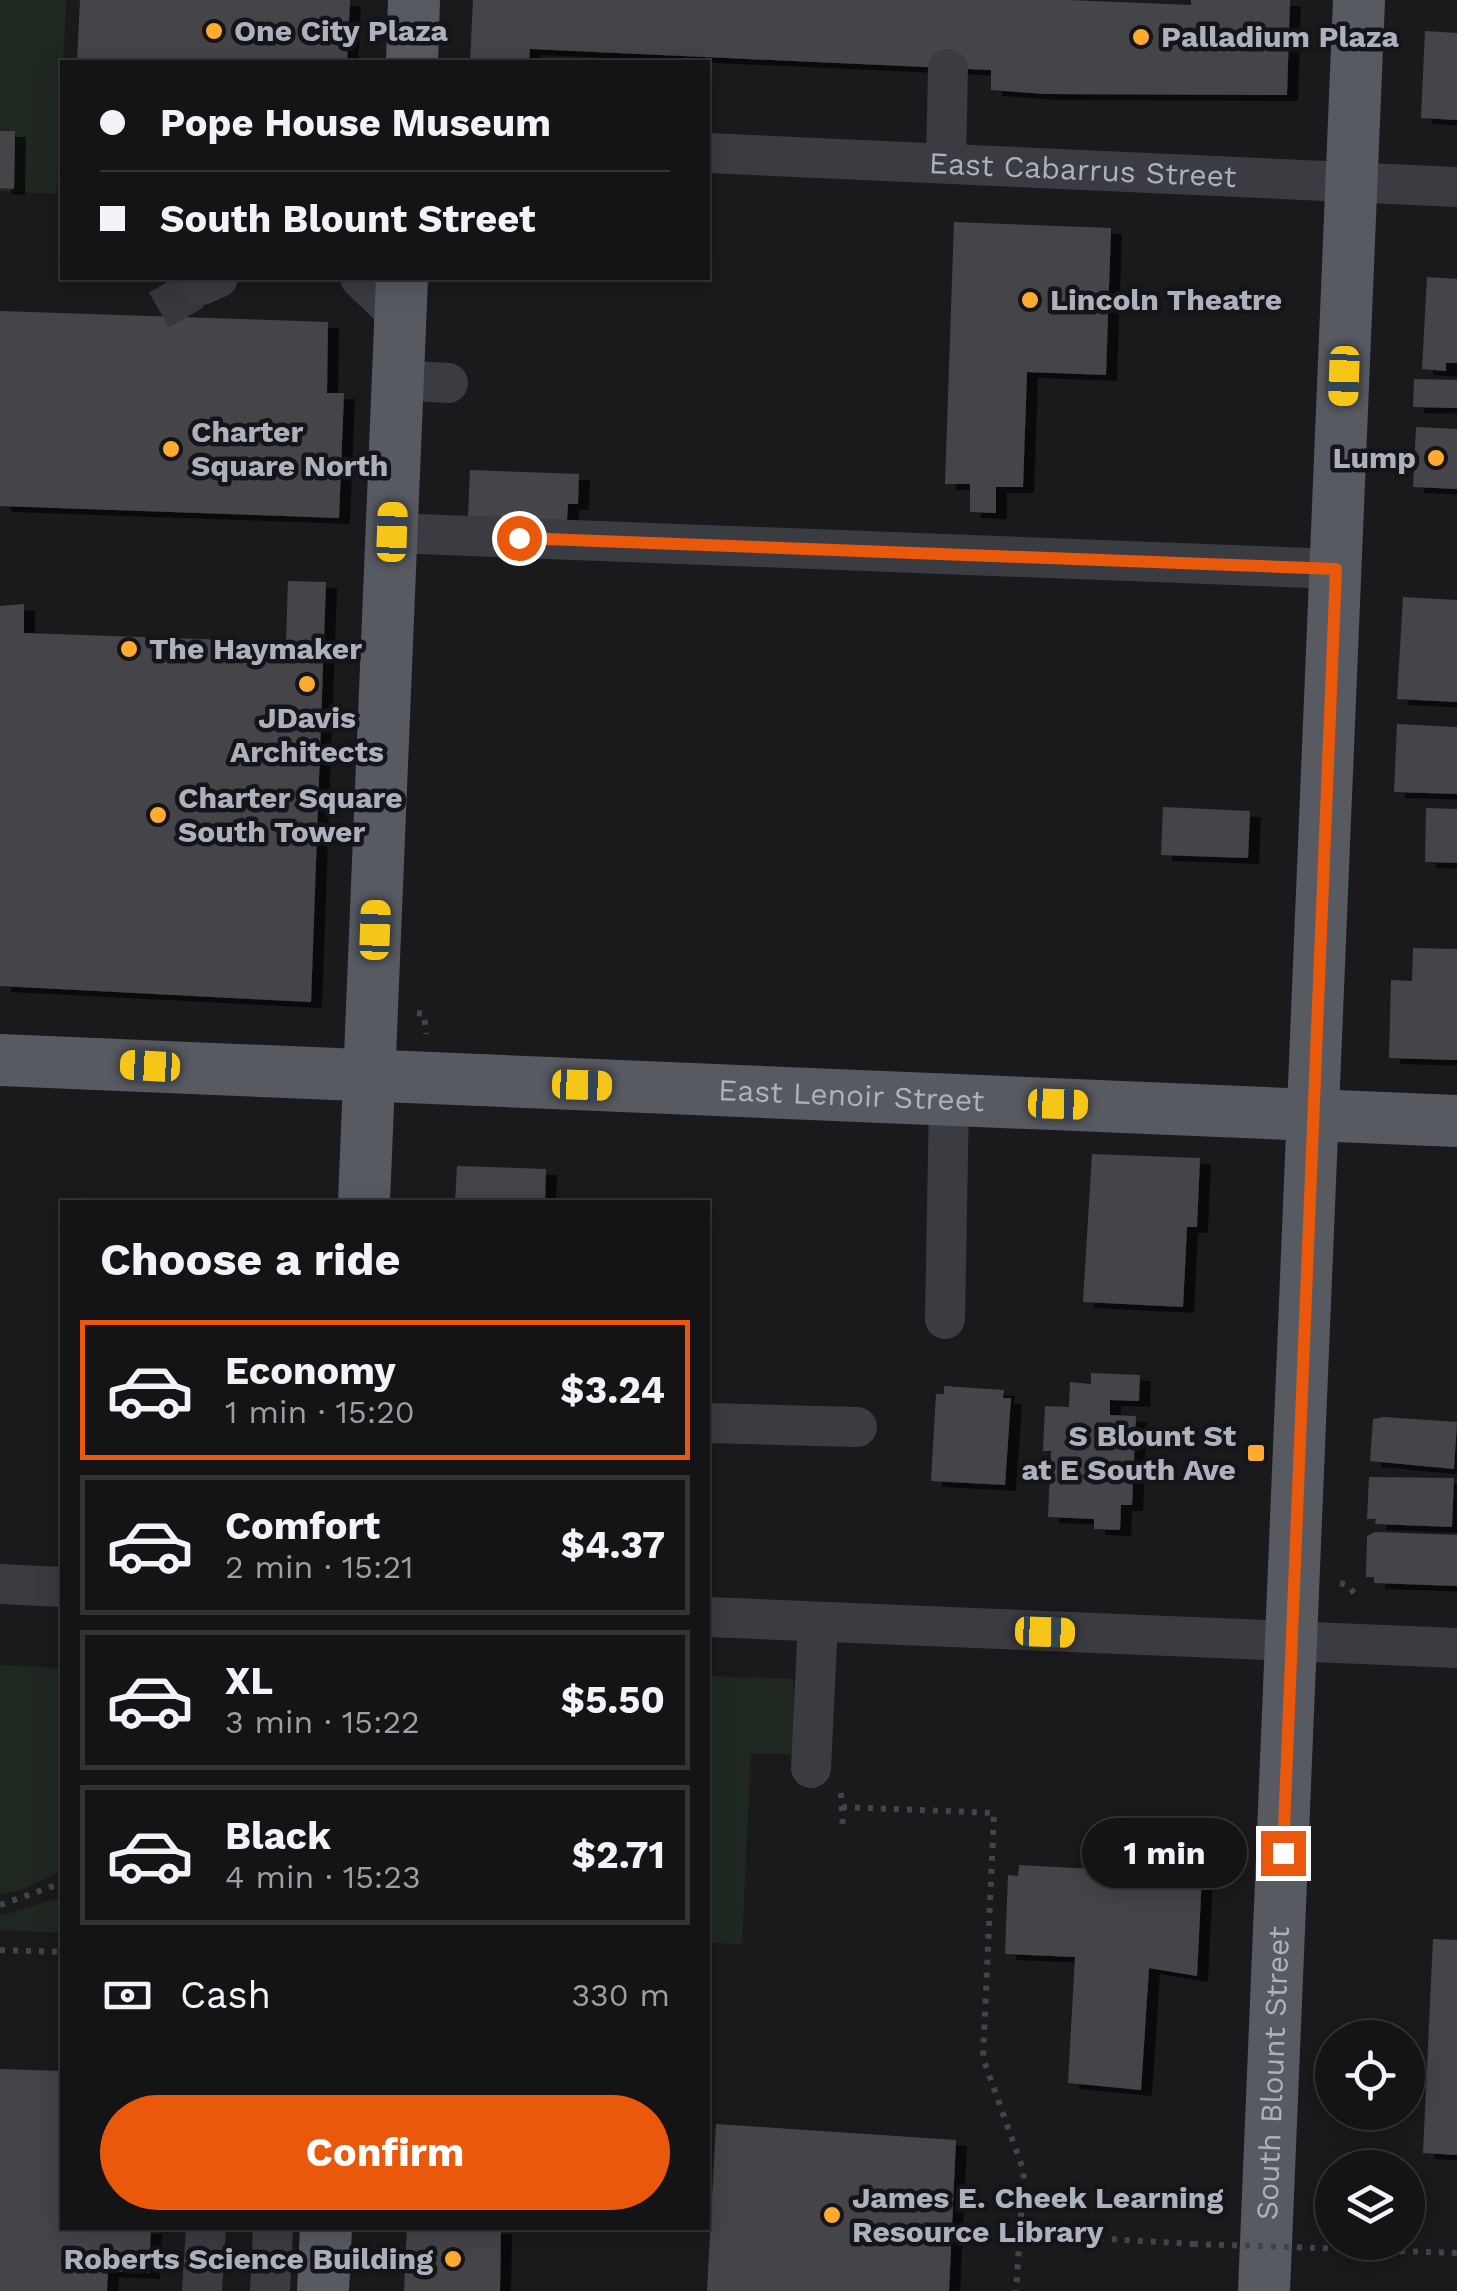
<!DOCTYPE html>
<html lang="en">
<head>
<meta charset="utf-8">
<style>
  :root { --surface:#141416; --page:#212123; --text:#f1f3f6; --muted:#9d9ea1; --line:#333335; --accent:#ea580c }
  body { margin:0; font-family:"Work Sans",sans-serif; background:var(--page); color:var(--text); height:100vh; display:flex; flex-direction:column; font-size:38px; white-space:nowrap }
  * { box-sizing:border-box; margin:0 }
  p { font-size:32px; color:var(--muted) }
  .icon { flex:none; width:55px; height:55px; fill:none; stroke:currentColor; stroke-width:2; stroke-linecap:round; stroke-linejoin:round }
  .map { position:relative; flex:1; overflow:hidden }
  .details { position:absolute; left:60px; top:1200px; width:650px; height:1030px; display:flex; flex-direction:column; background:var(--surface); border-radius:0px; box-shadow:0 5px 25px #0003,0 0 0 2px var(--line) }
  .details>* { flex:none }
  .banner { position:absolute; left:60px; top:60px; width:650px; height:220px; border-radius:0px; box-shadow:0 5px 25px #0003,0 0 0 2px var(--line); display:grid; align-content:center; height:220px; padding:0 40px; background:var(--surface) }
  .fabs { position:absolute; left:1315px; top:2020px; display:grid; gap:20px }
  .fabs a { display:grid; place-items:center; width:110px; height:110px; border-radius:50%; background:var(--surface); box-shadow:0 5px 25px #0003,0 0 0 2px var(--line); font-size:50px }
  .end { position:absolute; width:45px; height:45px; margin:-22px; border:12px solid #ea580c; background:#fff; box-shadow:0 0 0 5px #fff }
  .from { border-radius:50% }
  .bubble { position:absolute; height:70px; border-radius:35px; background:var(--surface); box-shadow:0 5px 25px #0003,0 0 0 2px var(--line); font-size:32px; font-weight:700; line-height:70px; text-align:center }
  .car { position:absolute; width:30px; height:60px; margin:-30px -15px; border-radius:12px; box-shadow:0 0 8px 2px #0007; background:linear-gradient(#f5c518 24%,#345 0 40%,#f5c518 0 76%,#345 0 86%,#f5c518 0) }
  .banner b { display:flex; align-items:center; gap:35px; height:95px; font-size:38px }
  .banner b+b { border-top:2px solid var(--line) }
  .banner i { width:25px; height:25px; background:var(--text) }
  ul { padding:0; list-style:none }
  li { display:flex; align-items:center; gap:30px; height:140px; margin:0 20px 15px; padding:0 20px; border:5px solid var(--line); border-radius:0px }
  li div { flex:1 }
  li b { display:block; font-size:38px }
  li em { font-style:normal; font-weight:700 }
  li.on { border-color:var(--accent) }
  li>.icon { width:90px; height:90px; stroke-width:1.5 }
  h2 { padding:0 40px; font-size:45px; line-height:120px }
  .pay { display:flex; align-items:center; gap:25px; height:110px; padding:0 40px; font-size:38px }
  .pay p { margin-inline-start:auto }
  .action { display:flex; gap:20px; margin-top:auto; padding:20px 40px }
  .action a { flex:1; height:115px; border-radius:60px; background:var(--accent); color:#fff; font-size:40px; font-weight:700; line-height:115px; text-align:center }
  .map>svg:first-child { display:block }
  .green { fill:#1f2820 }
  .building { fill:#44454a; filter:url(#shadow) }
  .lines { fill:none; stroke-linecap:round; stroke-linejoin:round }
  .minor-tunnel { stroke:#37383d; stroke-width:40; stroke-dasharray:40 20; stroke-linecap:butt }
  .path { stroke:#414449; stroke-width:6; stroke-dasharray:5 8; stroke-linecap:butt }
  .minor { stroke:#3b3c42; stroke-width:40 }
  .major { stroke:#575a61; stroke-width:52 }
  .path-bridge { stroke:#414449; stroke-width:6; stroke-dasharray:5 8; stroke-linecap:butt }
  .route { stroke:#ea580c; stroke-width:12 }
  .poi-dot { fill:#ffab30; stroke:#151518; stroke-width:4 }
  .labels { text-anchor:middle; stroke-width:9; stroke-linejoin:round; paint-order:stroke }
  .poi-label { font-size:30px; font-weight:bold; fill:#acb2bd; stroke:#151518; text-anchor:start }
  .street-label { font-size:30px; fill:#acb2bd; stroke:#151518 }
</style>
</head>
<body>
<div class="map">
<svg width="1457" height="2291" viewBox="0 0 1457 2291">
  <defs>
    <filter id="shadow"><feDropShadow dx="11" dy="6" stdDeviation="0" flood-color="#0009"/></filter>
  </defs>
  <rect width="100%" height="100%" fill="#1a1a1d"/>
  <!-- green -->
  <g class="green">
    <polygon points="0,0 66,0 57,194 0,191"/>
    <polygon points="0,1665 62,1668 62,1871 21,1890 0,1894"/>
    <polygon points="708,1676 793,1679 796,1743 791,1754 751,1754 742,1944 708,1943"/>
    <polygon points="62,1897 62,1933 0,1930 0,1916"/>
  </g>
  <!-- building -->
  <g class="building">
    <polygon points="80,0 350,0 347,62 77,62"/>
    <polygon points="473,0 1068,0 1191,5 1191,0 1290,0 1287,95 1045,94 991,90 991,70 530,49 529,62 470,62"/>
    <polygon points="1425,31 1457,33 1457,120 1421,118"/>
    <polygon points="0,131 15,131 14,189 0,188"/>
    <polygon points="954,222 1111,228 1106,375 1027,372 1023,487 996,487 996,513 970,512 970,484 945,484"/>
    <polygon points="1427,277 1457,279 1457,363 1446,363 1446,371 1422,369"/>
    <polygon points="0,311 328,322 327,393 344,393 339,518 0,506"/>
    <polygon points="1414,379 1457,380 1457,408 1413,407"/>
    <polygon points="1416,427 1457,429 1457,489 1413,487"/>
    <polygon points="470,470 579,474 578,504 568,504 567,520 468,516"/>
    <polygon points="288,581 326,582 311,1002 0,986 0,606 24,604 24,633 286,642"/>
    <polygon points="1403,597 1457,600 1457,702 1397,699"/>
    <polygon points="1397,724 1457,727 1457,794 1394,792"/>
    <polygon points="1163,807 1250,811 1248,858 1161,855"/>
    <polygon points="1426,808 1457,809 1457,863 1425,862"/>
    <polygon points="1413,948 1457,949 1457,1060 1389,1058 1391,980 1412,981"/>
    <polygon points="1092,1154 1200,1158 1197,1227 1187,1227 1183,1307 1083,1302"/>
    <polygon points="457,1166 546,1169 545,1202 455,1202"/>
    <polygon points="1091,1373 1140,1375 1139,1401 1110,1400 1110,1415 1136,1416 1132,1505 1121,1505 1120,1530 1094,1529 1094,1519 1048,1517 1051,1451 1043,1451 1045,1406 1069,1407 1070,1382 1091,1384"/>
    <polygon points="944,1386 1004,1390 1003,1398 1011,1398 1005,1485 931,1481 936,1394 944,1394"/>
    <polygon points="1384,1417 1457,1422 1454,1469 1370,1461 1373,1419"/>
    <polygon points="1369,1477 1454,1478 1452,1527 1375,1524 1376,1519 1367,1519"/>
    <polygon points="1375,1532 1457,1535 1457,1586 1374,1583 1374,1577 1366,1577 1367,1536"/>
    <polygon points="1019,1865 1202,1875 1197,1976 1149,1968 1141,2090 1068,2083 1075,1957 1005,1954 1008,1875 1018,1876"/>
    <polygon points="1433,1939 1457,1940 1457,2155 1423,2153"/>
    <polygon points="0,2069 62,2071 62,2228 151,2228 149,2273 108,2271 107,2291 0,2291"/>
    <polygon points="716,2124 956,2140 949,2291 707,2291"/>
    <polygon points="407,2228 501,2228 500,2291 404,2291"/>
  </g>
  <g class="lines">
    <!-- minor-tunnel -->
    <polyline class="minor-tunnel" points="159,310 202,285"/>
    <!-- path -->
    <g class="path">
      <polyline points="417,1013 424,1014 426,1034"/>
      <polyline points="1340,1583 1347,1585 1355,1594"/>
      <polyline points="841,1793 843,1830"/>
      <polyline points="842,1807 994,1813 983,2058 1024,2172 1016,2291"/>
      <polyline points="0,1905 62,1883"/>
      <polyline points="0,1950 62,1952"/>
      <polyline points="1021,2234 1193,2244"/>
      <polyline points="1348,2249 1457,2253"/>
    </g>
    <!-- minor -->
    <g class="minor">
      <path id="s1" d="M 708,153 L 1457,187"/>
      <polyline points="946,163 948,69"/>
      <polyline points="360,278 401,317"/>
      <polyline points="202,285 218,278"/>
      <polyline points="398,380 448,383"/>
      <polyline points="392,533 1336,569"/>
      <polyline points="945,1319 949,1100"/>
      <polyline points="708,1423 857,1427"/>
      <polyline points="0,1584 62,1587"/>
      <polyline points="708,1617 1457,1648"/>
      <polyline points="811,1768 818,1622"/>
      <polyline points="202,2291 206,2228"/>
      <polyline points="270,2291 273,2228"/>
    </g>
    <!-- major -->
    <g class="major">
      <polyline points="412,62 414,0"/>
      <path id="s2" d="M 0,1060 L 1457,1121"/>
      <polyline points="364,1202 402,278"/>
      <polyline points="323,2291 326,2228"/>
      <path id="s3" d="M 1264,2291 L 1359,0"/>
    </g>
    <!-- path-bridge -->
    <polyline class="path-bridge" points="1193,2244 1348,2249"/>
  </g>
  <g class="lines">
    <!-- route -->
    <polyline class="route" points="519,538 1336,569 1283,1853"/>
  </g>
  <!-- markers -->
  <g class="poi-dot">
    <circle cx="214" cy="31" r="10"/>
    <circle cx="1141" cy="37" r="10"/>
    <circle cx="1030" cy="300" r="10"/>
    <circle cx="171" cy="449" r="10"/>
    <circle cx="1436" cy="458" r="10"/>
    <circle cx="129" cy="649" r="10"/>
    <circle cx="307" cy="684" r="10"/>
    <circle cx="158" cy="815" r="10"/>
    <rect x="1246" y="1443" width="20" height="20" rx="5"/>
    <circle cx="832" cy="2215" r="10"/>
    <circle cx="453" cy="2259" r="10"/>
  </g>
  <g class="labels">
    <!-- poi labels -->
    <g class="poi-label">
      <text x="234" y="41">One City Plaza</text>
      <text x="1161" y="47">Palladium Plaza</text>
      <text x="1050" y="310">Lincoln Theatre</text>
      <text x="191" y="442">Charter<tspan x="191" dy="34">Square North</tspan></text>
      <text x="1416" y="468" text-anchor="end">Lump</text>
      <text x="149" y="659">The Haymaker</text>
      <text x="307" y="728" text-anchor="middle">JDavis<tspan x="307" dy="34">Architects</tspan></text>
      <text x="178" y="808">Charter Square<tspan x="178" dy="34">South Tower</tspan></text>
      <text x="1236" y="1446" text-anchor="end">S Blount St<tspan x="1236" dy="34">at E South Ave</tspan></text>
      <text x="852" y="2208">James E. Cheek Learning<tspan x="852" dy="34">Resource Library</tspan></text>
      <text x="433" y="2269" text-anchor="end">Roberts Science Building</text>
    </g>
    <!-- street labels -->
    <g class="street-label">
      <text dy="10" stroke="none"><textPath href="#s1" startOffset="375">East Cabarrus Street</textPath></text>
      <text dy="10" stroke="none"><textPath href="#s2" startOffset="852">East Lenoir Street</textPath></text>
      <text dy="10" stroke="none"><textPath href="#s3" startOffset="218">South Blount Street</textPath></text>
    </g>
  </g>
</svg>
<div class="fabs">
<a><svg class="icon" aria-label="locate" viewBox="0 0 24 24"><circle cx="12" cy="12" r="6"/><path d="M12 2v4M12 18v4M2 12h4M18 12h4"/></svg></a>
<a><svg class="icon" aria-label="layers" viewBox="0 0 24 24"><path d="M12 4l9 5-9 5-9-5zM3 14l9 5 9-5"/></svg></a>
</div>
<i class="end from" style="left:519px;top:538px"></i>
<i class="end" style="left:1283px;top:1853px"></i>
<div class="bubble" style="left:1082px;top:1818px;width:165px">1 min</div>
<i class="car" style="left:1344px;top:376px;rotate:182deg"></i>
<i class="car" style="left:392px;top:532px;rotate:2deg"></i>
<i class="car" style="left:375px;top:930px;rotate:2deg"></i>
<i class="car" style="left:150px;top:1066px;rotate:273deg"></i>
<i class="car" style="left:582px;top:1085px;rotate:92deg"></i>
<i class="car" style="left:1058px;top:1104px;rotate:92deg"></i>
<i class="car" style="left:1045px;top:1632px;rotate:92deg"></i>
<div class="banner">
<b><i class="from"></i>Pope House Museum</b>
<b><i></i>South Blount Street</b>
</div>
<section class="details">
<h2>Choose a ride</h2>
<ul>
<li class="on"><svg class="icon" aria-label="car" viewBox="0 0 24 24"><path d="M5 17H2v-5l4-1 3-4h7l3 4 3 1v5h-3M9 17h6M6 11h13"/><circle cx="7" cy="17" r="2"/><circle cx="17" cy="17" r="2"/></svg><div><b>Economy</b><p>1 min · 15:20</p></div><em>$3.24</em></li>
<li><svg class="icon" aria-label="car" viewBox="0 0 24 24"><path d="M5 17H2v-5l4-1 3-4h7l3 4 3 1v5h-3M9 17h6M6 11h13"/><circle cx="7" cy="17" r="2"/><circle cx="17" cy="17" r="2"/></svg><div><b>Comfort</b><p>2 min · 15:21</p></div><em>$4.37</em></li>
<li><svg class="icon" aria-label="car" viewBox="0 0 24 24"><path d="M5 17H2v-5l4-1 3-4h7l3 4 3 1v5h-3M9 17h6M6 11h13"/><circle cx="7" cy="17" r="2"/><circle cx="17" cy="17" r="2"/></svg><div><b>XL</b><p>3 min · 15:22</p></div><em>$5.50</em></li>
<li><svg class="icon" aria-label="car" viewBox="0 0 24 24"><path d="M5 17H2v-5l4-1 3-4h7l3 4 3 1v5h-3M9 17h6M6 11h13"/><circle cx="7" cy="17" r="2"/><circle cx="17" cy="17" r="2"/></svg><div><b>Black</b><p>4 min · 15:23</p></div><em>$2.71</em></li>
</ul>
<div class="pay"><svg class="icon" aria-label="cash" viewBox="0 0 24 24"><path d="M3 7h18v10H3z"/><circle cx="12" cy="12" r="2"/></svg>Cash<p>330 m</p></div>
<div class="action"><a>Confirm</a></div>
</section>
</div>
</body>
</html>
